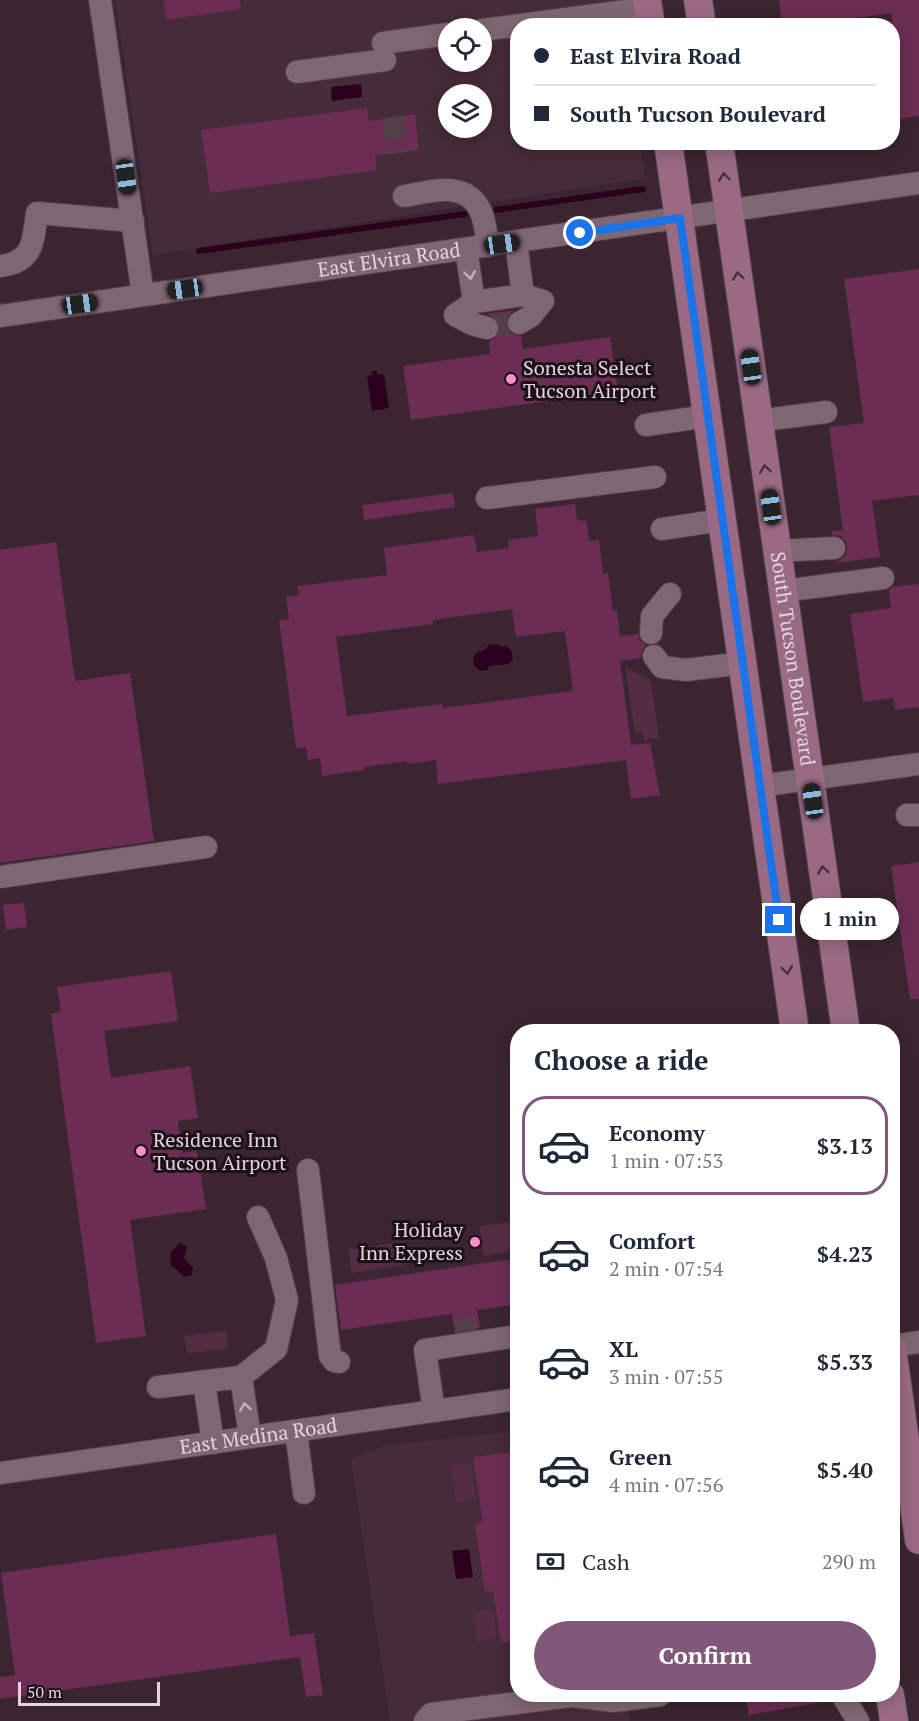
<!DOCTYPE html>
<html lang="en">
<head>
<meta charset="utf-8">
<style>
  :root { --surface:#fff; --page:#f2f2f3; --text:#1f2937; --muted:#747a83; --line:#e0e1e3; --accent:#81577a }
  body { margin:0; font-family:"PT Serif",serif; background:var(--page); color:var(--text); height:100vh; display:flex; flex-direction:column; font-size:22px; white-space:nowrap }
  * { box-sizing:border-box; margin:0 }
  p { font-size:20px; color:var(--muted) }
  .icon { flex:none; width:33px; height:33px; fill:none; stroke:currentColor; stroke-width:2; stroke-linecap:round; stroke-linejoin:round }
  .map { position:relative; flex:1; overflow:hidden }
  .sheet { position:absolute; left:510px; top:1024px; width:390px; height:678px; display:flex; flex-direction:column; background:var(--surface); border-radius:24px; box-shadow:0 3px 15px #0003 }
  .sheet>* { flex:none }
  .banner { position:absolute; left:510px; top:18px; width:390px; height:132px; border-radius:24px; box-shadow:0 3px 15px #0003; display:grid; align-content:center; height:132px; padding:0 24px; background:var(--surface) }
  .tools { position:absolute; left:438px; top:18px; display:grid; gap:12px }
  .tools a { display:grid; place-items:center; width:54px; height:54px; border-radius:50%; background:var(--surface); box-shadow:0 3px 15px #0003; font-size:30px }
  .scale { position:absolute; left:18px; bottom:15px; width:142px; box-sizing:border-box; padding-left:6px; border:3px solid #e3d4dc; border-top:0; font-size:16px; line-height:21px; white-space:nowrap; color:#e3d4dc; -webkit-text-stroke:4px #1b1116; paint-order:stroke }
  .end { position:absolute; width:27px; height:27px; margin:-14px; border:8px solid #1a73e8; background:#fff; box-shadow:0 0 0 3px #fff }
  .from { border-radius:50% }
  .bubble { position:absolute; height:42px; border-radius:21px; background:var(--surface); box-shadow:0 3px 15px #0003; font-size:20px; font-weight:700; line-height:42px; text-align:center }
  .car { position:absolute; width:18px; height:36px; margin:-18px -9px; border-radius:8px; box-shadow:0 0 4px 2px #0007; background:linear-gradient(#222 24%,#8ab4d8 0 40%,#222 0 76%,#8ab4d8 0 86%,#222 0) }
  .banner b { display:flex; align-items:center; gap:21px; height:57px; font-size:22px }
  .banner b+b { border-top:2px solid var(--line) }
  .banner i { width:15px; height:15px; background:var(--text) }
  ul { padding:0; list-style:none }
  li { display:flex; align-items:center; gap:18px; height:99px; margin:0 12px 9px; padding:0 12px; border:3px solid transparent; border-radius:24px }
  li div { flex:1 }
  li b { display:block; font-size:22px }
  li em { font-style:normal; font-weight:700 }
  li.active { border-color:var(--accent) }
  li>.icon { width:54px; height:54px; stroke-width:1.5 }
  h2 { padding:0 24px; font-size:27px; line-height:72px }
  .pay { display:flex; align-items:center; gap:15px; height:66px; padding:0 24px; font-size:22px }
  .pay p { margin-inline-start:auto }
  .primary-button { display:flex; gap:12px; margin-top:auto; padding:12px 24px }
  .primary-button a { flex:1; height:69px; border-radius:36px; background:var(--accent); color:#fff; font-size:24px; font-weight:700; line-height:69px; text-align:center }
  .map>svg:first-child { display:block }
  .built { fill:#462b3a; fill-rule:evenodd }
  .green { fill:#542d44 }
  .water { fill:#2a001c }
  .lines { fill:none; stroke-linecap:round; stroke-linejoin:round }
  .stream { stroke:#2a001c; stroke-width:6 }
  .building { fill:#6b2d53; fill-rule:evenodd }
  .minor-tunnel { stroke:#533f4a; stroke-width:22; stroke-dasharray:22 11; stroke-linecap:butt }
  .minor-casing { stroke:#53414b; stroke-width:24 }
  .major-casing { stroke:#53414b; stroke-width:30 }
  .minor { stroke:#7f6673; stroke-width:22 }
  .major { stroke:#9a6a84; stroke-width:28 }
  .oneway { stroke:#47303c }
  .oneway2 { stroke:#c5b3bc }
  .route { stroke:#1a73e8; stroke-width:8 }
  .poi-dot { fill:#f890cc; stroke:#1b1116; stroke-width:2 }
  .labels { text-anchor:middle; stroke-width:6; stroke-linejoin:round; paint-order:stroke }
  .street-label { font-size:20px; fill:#e3d4dc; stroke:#1b1116 }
  .poi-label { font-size:20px; fill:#e3d4dc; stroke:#1b1116; text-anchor:start }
</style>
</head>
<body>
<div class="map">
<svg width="919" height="1721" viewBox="0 0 919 1721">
  <rect width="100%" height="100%" fill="#3a2530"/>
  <!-- built -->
  <g class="built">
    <path d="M 115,0 L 618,0 L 622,25 L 518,26 L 518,142 L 640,143 L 645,178 L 153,255 ZM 448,28 L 482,28 L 482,62 L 448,62 ZM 448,94 L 482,94 L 482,128 L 448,128 Z"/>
    <polygon points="517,1431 518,1695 627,1695 630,1721 390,1721 351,1460 386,1445"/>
  </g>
  <!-- green -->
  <g class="green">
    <polygon points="625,667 651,681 659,738 644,740 642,732 635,733"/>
    <polygon points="517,1221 517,1251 484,1256 479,1226"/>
    <polygon points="401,1242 405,1265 352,1273 348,1250"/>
    <polygon points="226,1331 228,1349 187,1353 184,1336"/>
    <polygon points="471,1463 476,1499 456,1502 451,1465"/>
    <polygon points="493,1609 497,1638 477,1642 473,1613"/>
  </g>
  <!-- water -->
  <g class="water">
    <polygon points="361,84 362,97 332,101 331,87"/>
    <polygon points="372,371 377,371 378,375 384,374 389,408 372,411 367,376 372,375"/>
    <polygon points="498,644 501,647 506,646 511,650 513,658 509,664 489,666 488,670 480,671 474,665 473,657 477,652 485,650 489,645"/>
    <polygon points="180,1243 187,1247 184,1258 193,1268 192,1275 185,1277 170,1264 171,1252"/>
    <polygon points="469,1549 473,1577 456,1579 452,1551"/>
  </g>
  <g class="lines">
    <!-- stream -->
    <g class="stream">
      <polyline points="496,210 643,189"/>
      <polyline points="199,251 465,214"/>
    </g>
  </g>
  <!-- building -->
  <g class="building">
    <polygon points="164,0 240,0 241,9 166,20"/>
    <polygon points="779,0 919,0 919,116 892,120 892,13 798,26 782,26"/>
    <polygon points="367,108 369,121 415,114 419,150 375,155 377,170 210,193 201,130"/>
    <polygon points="919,269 919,495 872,501 880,557 836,563 846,555 847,547 846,541 841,536 832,535 832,531 843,530 829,427 864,423 844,279"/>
    <polygon points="515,310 508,316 506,324 507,329 512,334 521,336 523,349 610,337 618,391 411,420 403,366 490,354 489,341 497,337 500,325 496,318 486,314"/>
    <polygon points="453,493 455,507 364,520 362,505"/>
    <path d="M 575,504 L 577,520 L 587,521 L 589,541 L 599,540 L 603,574 L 608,573 L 613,611 L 617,611 L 620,636 L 638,634 L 639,640 L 646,645 L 642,651 L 641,658 L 620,661 L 631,745 L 650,743 L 660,795 L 631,799 L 626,760 L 438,784 L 436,760 L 407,764 L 407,761 L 364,767 L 365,770 L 322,776 L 320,758 L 308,760 L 306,747 L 296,748 L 279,620 L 289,619 L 286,597 L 299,595 L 297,586 L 387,575 L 384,548 L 474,535 L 477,552 L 509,548 L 508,540 L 538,536 L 535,509 ZM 512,609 L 516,637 L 565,631 L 573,691 L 443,708 L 442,704 L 347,716 L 336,637 L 433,624 L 433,620 Z"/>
    <polygon points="56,542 75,681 130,673 154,841 0,863 0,550"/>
    <polygon points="919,584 919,707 895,710 893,698 863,702 850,614 891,608 889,590 892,587"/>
    <polygon points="919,862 919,999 910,999 891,866"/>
    <polygon points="24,903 27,927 6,930 3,905"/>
    <polygon points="171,971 178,1021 104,1031 111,1078 190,1066 198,1118 178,1121 182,1153 197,1151 206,1209 130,1220 146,1336 96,1343 51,1014 61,1012 57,987"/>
    <polygon points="518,1258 518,1304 477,1310 480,1328 455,1332 452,1314 341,1330 335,1285"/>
    <polygon points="518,1451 518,1640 501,1643 493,1591 485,1592 475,1524 483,1522 473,1457"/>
    <polygon points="276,1534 290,1636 314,1633 323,1695 306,1697 300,1657 0,1699 0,1677 15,1675 1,1573"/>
    <polygon points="745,1695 816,1695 817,1703 749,1715"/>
  </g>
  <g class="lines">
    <!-- minor-tunnel -->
    <g class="minor-tunnel">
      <polyline points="393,117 398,153"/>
      <polyline points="487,328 519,323"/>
      <polyline points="455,1331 479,1327"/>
    </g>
    <!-- minor casing -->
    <g class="minor-casing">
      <g id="minor">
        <polyline points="100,0 143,295"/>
        <polyline points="482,30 648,8"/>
        <polyline points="383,43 448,34"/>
        <polyline points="297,72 385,60"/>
        <path d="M 404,196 C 430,192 463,180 479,208 C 485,218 486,234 488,246"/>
        <polyline points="516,242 523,295"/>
        <polyline points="466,249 474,302"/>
        <path d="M 0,266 C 34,262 33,241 37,213 L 133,221"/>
        <path id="s1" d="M 0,316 L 919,183"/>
        <polyline points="487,328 472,324 455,315 474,302 523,295 543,301 531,316 519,323"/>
        <polyline points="758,421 826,412"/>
        <polyline points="646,425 708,416"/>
        <polyline points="487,498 655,477"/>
        <polyline points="662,529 722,520"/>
        <polyline points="777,551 834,548"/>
        <polyline points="783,591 883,578"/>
        <polyline points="651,633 652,616 670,594"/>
        <polyline points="654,656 662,667 686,670 743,663"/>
        <polyline points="760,786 919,764"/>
        <polyline points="907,815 919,815"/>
        <polyline points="0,877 206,847"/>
        <polyline points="308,1170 330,1356 334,1361 339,1362"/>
        <polyline points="892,1346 919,1342"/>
        <polyline points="241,1377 250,1437"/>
        <polyline points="204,1382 213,1443"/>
        <polyline points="158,1387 241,1377 276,1349 287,1300 276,1258 258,1217"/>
        <polyline points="434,1411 425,1350 518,1336"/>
        <polyline points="296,1431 304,1493"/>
        <path id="s2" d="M 0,1473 L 518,1399"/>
        <polyline points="843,1696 858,1721"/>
        <polyline points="425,1721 431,1714 571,1696 614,1701 660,1695"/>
      </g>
    </g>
    <!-- major casing -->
    <g class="major-casing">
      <g id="major">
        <polyline points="647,0 651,26"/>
        <polyline points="698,0 702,26"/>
        <polyline points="668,142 795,1032"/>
        <path id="s3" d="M 719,142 L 846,1032"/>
        <polyline points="892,1348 919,1540"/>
        <polyline points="890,1695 894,1721"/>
      </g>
    </g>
    <!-- minor -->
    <use href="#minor" class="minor"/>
    <!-- major -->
    <use href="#major" class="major"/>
  </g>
  <!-- one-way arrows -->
  <defs><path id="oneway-chevron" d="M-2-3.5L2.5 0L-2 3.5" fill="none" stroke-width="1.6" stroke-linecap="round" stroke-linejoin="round" transform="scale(1.5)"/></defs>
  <g class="oneway">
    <use href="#oneway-chevron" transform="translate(724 177) rotate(-98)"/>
    <use href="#oneway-chevron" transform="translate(738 276) rotate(-98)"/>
    <use href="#oneway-chevron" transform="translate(765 469) rotate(-98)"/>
    <use href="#oneway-chevron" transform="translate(823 870) rotate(-98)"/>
    <use href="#oneway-chevron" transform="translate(787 970) rotate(82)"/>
  </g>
  <g class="oneway2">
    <use href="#oneway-chevron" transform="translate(470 275) rotate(82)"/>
    <use href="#oneway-chevron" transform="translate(245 1407) rotate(-99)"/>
  </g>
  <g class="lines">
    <!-- route -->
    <polyline class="route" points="580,233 680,218 779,920"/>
  </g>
  <!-- markers -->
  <g class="poi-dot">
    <circle cx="511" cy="379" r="6"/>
    <circle cx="141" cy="1151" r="6"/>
    <circle cx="475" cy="1242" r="6"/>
  </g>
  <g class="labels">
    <!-- street labels -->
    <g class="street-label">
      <text dy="7" stroke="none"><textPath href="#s1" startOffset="393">East Elvira Road</textPath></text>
      <text dy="7" stroke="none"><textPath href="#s3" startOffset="522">South Tucson Boulevard</textPath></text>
      <text dy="7" stroke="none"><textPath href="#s2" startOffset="261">East Medina Road</textPath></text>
    </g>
    <!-- poi labels -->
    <g class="poi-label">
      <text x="523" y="375">Sonesta Select<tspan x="523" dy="23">Tucson Airport</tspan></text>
      <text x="153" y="1147">Residence Inn<tspan x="153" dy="23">Tucson Airport</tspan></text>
      <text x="463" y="1237" text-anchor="end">Holiday<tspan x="463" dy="23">Inn Express</tspan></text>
    </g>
  </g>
</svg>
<div class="tools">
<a><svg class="icon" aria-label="locate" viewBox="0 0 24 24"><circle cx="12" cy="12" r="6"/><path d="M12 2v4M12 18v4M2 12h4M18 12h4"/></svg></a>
<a><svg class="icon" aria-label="layers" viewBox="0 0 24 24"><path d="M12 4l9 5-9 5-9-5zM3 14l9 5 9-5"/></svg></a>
</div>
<div class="scale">50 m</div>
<i class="end from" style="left:580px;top:233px"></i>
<i class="end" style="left:779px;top:920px"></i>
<div class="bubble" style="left:800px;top:898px;width:99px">1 min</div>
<i class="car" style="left:126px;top:177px;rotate:172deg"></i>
<i class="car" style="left:502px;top:244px;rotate:82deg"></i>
<i class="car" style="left:185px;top:289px;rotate:262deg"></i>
<i class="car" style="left:80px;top:304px;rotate:82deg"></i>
<i class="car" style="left:751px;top:367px;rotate:352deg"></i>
<i class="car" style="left:771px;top:507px;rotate:352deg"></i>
<i class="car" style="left:813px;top:801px;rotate:352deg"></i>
<div class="banner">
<b><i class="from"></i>East Elvira Road</b>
<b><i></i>South Tucson Boulevard</b>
</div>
<section class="sheet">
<h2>Choose a ride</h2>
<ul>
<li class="active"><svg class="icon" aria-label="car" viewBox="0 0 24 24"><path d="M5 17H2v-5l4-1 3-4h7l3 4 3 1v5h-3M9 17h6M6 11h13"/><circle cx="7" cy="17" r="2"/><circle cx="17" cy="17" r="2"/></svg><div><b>Economy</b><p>1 min · 07:53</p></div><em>$3.13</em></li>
<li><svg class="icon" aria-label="car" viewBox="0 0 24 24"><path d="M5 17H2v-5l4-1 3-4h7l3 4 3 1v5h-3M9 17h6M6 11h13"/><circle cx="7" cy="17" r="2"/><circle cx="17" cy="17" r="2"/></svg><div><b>Comfort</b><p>2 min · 07:54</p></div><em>$4.23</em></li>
<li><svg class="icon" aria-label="car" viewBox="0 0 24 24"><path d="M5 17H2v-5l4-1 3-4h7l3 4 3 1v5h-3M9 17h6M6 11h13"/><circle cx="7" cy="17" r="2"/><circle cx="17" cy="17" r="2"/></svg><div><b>XL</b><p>3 min · 07:55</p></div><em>$5.33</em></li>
<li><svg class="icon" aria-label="car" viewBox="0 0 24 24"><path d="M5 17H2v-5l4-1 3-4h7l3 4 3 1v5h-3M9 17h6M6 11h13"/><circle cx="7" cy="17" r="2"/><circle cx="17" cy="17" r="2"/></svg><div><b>Green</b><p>4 min · 07:56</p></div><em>$5.40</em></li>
</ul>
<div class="pay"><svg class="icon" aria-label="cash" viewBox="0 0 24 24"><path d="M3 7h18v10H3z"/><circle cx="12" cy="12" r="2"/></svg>Cash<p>290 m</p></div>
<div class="primary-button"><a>Confirm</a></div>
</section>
</div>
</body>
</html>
